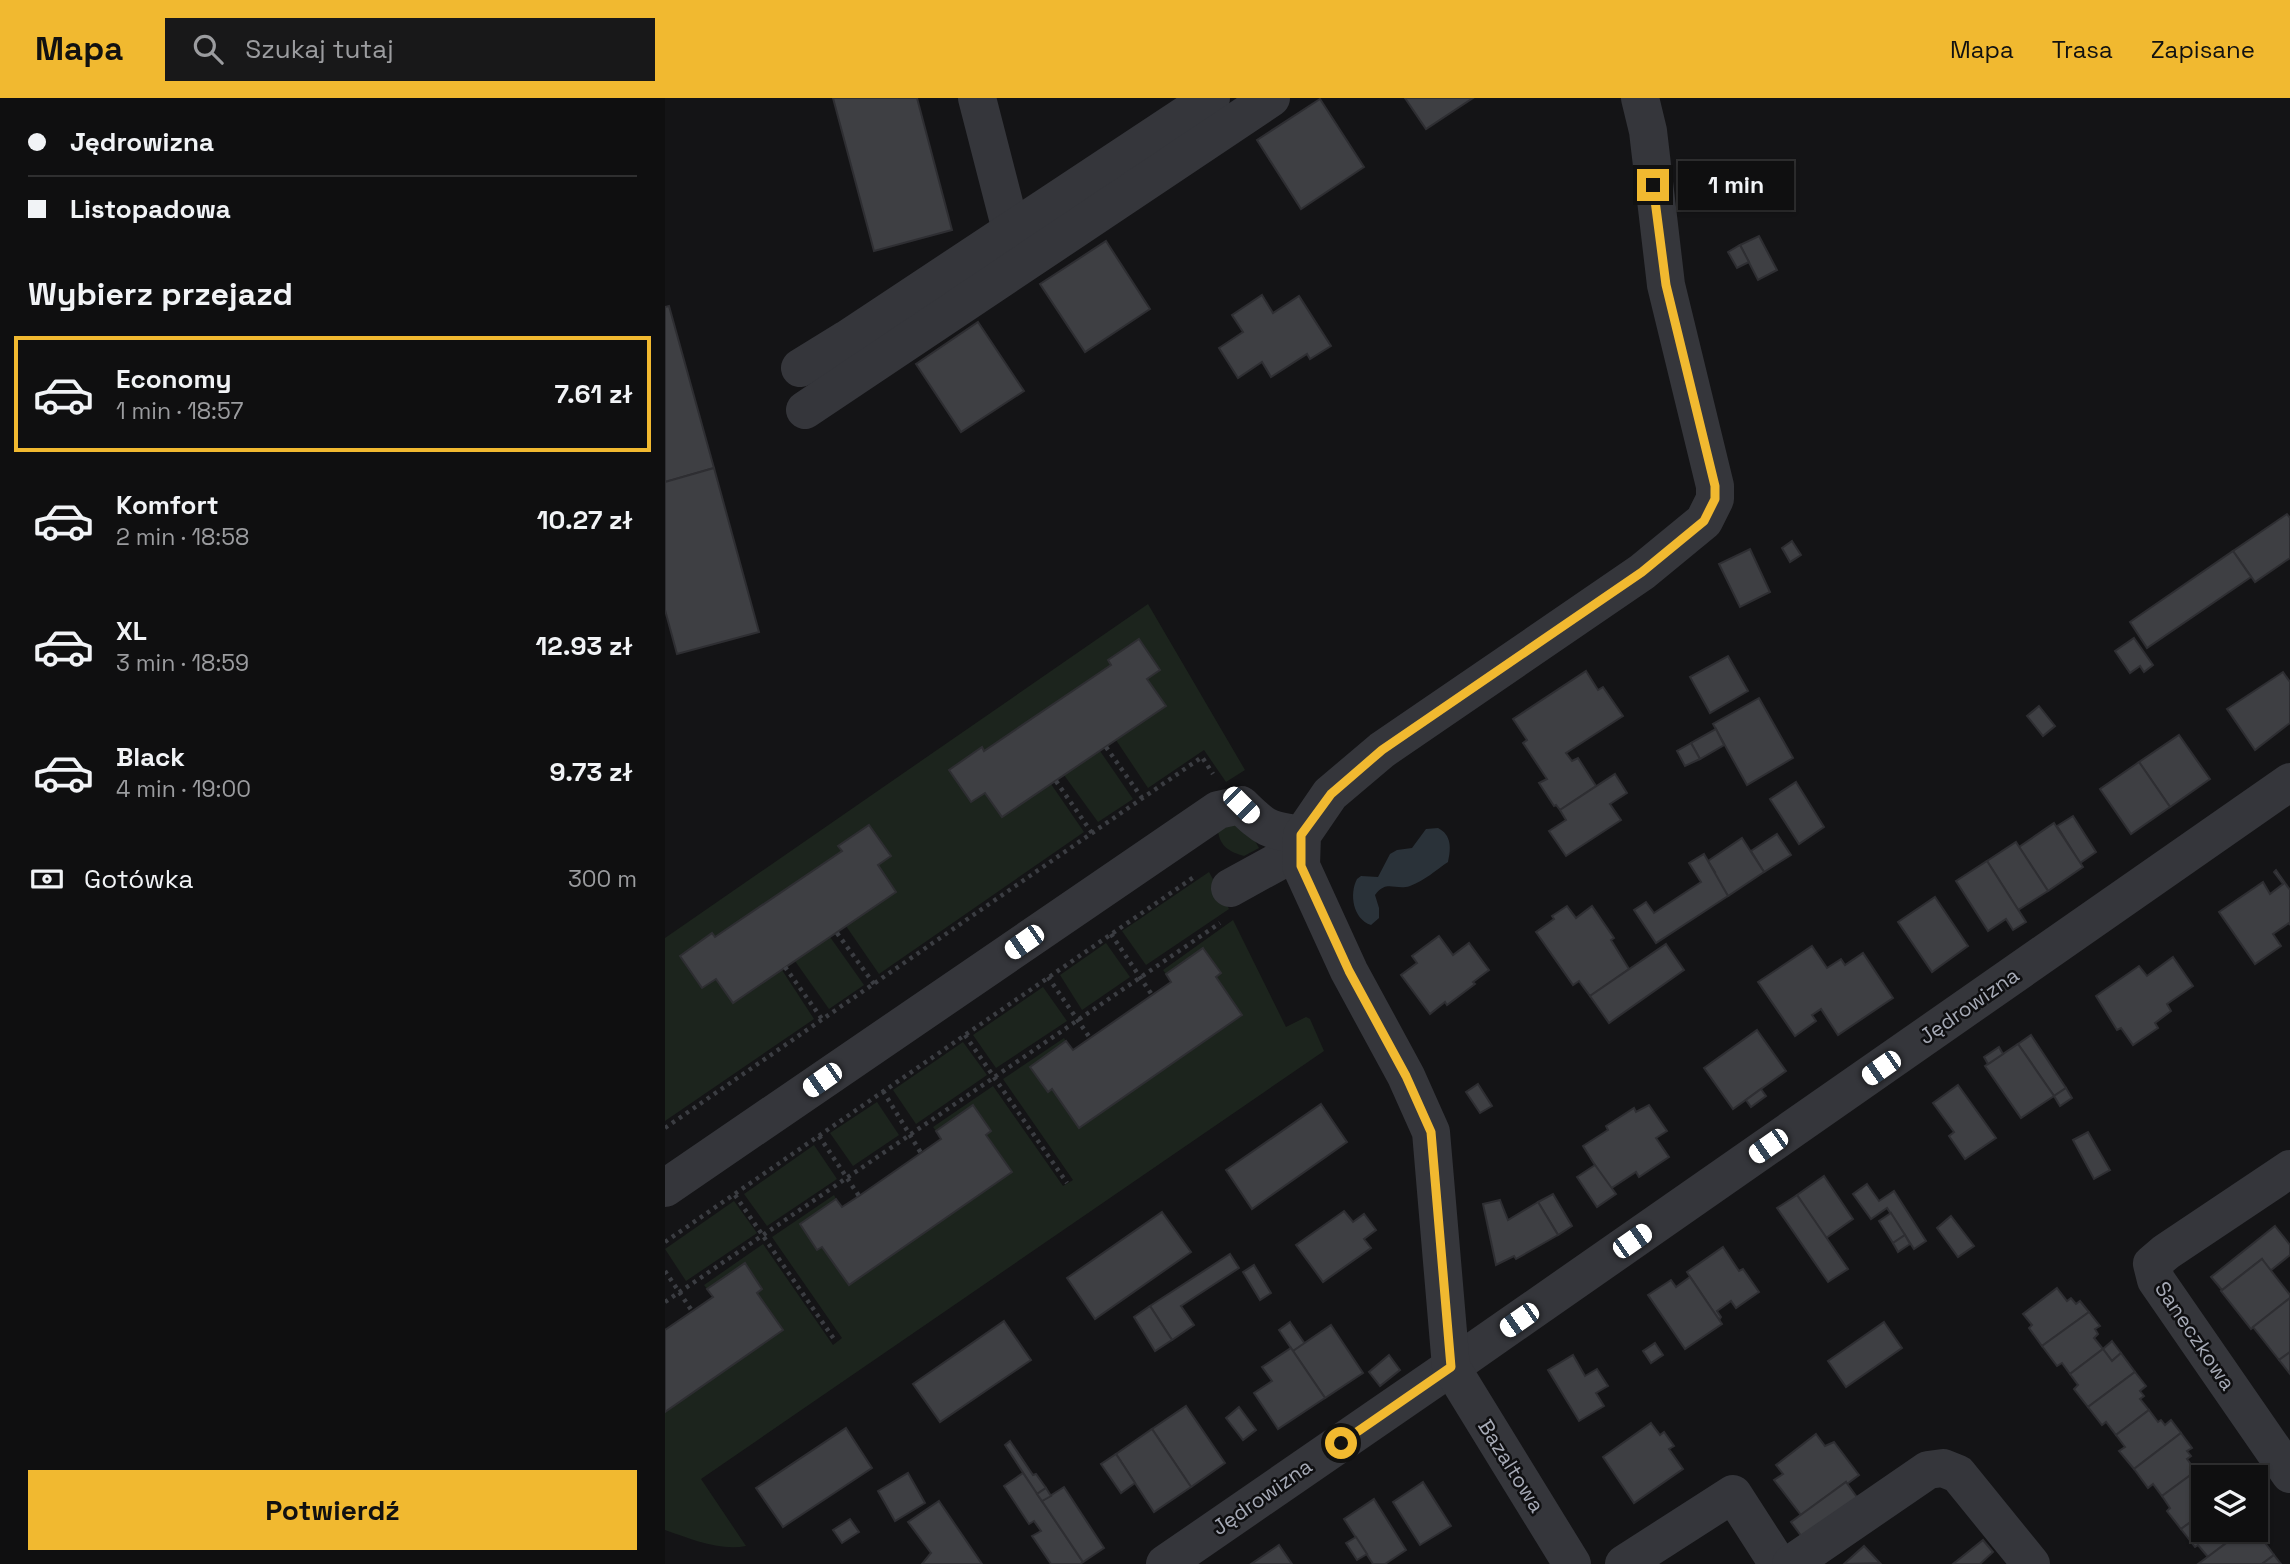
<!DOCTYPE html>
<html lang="pl">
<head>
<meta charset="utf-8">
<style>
  :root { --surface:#0f0f10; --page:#181819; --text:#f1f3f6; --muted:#9b9c9f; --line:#2f2f30; --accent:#f1b930 }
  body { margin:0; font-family:"Space Grotesk",sans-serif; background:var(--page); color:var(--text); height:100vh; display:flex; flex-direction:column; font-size:26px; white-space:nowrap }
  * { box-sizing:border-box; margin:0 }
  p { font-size:23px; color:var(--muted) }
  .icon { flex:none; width:38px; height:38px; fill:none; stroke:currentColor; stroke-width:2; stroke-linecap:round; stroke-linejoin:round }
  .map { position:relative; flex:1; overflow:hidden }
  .panel { display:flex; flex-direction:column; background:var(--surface); width:665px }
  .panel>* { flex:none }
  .banner { display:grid; align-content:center; height:154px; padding:0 28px; background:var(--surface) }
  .tools { position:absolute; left:1526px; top:1367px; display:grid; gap:14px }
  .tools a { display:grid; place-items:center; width:77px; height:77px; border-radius:0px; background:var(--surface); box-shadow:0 2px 5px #0004,0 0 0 2px var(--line); font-size:35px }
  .end { position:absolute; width:32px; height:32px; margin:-16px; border:9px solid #f1b930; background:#111; box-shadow:0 0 0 4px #111 }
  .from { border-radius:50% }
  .bubble { position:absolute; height:49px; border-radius:0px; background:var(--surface); box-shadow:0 2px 5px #0004,0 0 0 2px var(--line); font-size:23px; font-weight:800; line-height:49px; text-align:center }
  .car { position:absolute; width:21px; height:42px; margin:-21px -10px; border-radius:9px; box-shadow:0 0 5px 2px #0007; background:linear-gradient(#fff 24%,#345 0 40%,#fff 0 76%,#345 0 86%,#fff 0) }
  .banner b { display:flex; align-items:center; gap:24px; height:66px; font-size:26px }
  .banner b+b { border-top:2px solid var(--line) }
  .banner i { width:18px; height:18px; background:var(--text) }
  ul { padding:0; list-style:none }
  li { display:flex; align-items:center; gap:21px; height:116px; margin:0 14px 10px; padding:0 14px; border:4px solid transparent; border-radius:0px }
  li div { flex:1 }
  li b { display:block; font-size:26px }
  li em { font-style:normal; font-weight:800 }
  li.on { border-color:var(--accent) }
  li>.icon { width:63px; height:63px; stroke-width:1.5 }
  h2 { padding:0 28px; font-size:32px; line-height:84px }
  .pay { display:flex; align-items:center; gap:18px; height:77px; padding:0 28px; font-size:26px }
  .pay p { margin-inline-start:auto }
  .button { display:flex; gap:14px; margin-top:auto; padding:14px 28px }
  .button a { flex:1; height:80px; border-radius:0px; background:var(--accent); color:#111; font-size:28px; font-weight:800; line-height:80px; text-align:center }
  header { display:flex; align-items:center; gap:42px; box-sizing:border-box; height:98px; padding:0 35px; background:var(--accent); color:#111 }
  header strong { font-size:33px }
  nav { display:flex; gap:38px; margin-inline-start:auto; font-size:24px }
  .search { width:490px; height:63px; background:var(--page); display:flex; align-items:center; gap:18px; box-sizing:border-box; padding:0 24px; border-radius:0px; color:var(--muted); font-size:26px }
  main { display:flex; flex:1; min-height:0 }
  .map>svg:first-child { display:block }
  .green { fill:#1c241d }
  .water { fill:#2a3239 }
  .building { fill:#3e3f43; stroke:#2e2e32; stroke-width:2 }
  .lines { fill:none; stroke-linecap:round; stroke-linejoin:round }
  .path { stroke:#3b3d42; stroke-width:4.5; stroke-dasharray:3.5 5; stroke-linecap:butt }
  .minor { stroke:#35363b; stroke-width:38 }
  .route { stroke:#f1b930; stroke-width:9 }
  .labels { text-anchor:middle; stroke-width:5; stroke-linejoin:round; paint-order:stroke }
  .street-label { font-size:21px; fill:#a6aab6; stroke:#0f0f11 }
</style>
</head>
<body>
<header>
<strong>Mapa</strong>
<div class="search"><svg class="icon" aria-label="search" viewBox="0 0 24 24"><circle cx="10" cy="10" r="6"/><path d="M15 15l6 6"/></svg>Szukaj tutaj</div>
<nav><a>Mapa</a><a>Trasa</a><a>Zapisane</a></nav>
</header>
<main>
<section class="panel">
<div class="banner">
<b><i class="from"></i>Jędrowizna</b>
<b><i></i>Listopadowa</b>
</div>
<h2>Wybierz przejazd</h2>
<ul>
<li class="on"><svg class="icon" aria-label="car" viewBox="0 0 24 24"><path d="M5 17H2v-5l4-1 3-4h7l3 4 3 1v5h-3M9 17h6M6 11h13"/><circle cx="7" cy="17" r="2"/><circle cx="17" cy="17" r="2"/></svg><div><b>Economy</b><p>1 min · 18:57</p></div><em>7.61 zł</em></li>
<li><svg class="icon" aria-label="car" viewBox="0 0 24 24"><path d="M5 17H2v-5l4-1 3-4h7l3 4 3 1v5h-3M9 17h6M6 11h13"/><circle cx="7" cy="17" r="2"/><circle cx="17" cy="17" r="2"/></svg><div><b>Komfort</b><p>2 min · 18:58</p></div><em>10.27 zł</em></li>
<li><svg class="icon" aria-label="car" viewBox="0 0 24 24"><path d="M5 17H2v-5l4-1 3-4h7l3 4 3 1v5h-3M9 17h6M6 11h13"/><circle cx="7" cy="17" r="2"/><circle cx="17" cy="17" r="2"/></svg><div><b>XL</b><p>3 min · 18:59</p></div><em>12.93 zł</em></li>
<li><svg class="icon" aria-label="car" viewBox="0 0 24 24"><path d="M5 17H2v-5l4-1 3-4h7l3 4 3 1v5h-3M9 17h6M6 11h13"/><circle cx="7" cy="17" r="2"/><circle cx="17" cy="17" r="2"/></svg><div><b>Black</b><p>4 min · 19:00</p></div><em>9.73 zł</em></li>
</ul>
<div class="pay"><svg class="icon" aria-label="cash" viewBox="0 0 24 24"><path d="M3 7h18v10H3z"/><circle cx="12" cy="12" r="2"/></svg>Gotówka<p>300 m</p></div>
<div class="button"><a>Potwierdź</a></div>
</section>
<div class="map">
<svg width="1625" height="1466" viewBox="0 0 1625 1466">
  <rect width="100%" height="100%" fill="#141416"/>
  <!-- green -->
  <g class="green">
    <polygon points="483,506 580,672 561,684 539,652 483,690 451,642 500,608 482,581 494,572 473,541 443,562 446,567 319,653 316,650 284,672 306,704 320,695 337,719 386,686 419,734 214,876 181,828 231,793 213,767 225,758 204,727 174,748 177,753 50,839 47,836 15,857 37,890 51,881 69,905 117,872 149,921 0,1023 0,840"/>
    <polygon points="435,653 468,701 433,724 399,677"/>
    <path d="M 563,721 L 585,734 L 594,750 L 579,758 C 565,754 555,749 553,733 Z"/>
    <polygon points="544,774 564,811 481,867 457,833"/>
    <path d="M 568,822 L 621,929 L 641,919 L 645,921 L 659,953 L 36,1381 L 81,1448 C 54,1453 26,1441 0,1432 L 0,1314 L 118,1232 L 92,1195 L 97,1191 L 80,1166 L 42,1191 L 39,1187 L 98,1146 L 168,1247 L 177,1240 L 107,1139 L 169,1097 L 171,1101 L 135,1127 L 152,1151 L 157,1149 L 184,1187 L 326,1033 L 308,1007 L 271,1033 L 268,1029 L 328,988 L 398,1088 L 408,1082 L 338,981 L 399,940 L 401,943 L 365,969 L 383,994 L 387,991 L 414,1030 L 577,918 L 551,879 L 556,875 L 539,850 L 501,876 L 498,872 Z"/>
    <polygon points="165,839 199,887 164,911 130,863"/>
    <polygon points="441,845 465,879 417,912 395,877"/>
    <polygon points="378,889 402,923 331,970 308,937"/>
    <polygon points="298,944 322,977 251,1026 228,992"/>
    <polygon points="212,1004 234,1037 188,1068 165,1035"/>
    <polygon points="149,1047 172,1081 102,1128 79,1096"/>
    <polygon points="69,1103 92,1135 21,1183 0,1151"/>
  </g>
  <!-- water -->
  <path class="water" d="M 773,730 C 787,737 786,751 783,764 C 771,772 759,783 745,788 C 730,793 722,781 710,797 L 714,810 L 714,820 L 706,827 C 688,821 684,796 692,781 L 696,778 L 713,779 L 725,756 L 732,752 L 747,750 L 761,731 Z"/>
  <!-- building -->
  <g class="building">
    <polygon points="168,0 252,0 287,132 209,153"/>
    <polygon points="740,0 808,0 761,31"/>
    <polygon points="655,1 699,69 636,111 592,42"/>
    <polygon points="1094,138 1112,172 1093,182 1075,147"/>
    <polygon points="441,143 485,211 420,254 375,186"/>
    <polygon points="1075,147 1084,164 1072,170 1063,154"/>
    <polygon points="597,197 608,215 634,198 666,248 645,261 642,256 606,279 597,264 573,280 554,250 578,234 567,217"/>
    <polygon points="4,208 49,370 0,384 0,209"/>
    <polygon points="313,224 359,293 296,334 251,266"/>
    <polygon points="49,370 94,534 12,556 0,512 0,384"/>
    <polygon points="1622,416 1625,420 1625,460 1590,484 1568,453"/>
    <polygon points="1127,443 1136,457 1125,464 1117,450"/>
    <polygon points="1085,451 1105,494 1075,509 1054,466"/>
    <polygon points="1568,453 1586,479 1482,550 1465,524"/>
    <polygon points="1469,540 1488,567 1479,574 1475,568 1465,575 1450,553"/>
    <polygon points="474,541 495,572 482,581 501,608 337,719 320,695 306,704 284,672 317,649 319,653 446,567 443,562"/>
    <polygon points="1063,558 1083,593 1045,615 1025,579"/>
    <polygon points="921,573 933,592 938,589 958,618 901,655 907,663 913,660 931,688 895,712 891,707 889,708 874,685 882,681 858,645 862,642 848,621"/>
    <polygon points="1618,574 1625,584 1625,625 1590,652 1562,611"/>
    <polygon points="1094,600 1128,660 1082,687 1048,626"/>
    <polygon points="1374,608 1390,628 1378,638 1362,618"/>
    <polygon points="1051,631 1059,647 1035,661 1026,645"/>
    <polygon points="1514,637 1545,681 1505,709 1474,664"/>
    <polygon points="1026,645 1035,661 1020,668 1012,653"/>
    <polygon points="1474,664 1505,709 1466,736 1435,691"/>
    <polygon points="950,676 962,695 945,706 956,722 901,758 884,733 901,722 895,712"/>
    <polygon points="1131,684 1159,729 1134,746 1105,701"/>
    <polygon points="1408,718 1431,754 1415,765 1392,728"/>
    <polygon points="1389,725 1418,769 1383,793 1354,749"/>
    <polygon points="204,727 226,758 213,767 231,794 68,905 51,881 37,890 15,858 47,835 50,839 177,753 173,748"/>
    <polygon points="1112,736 1126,757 1099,774 1086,753"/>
    <polygon points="1077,740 1099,774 1063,798 1048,775 1050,774 1043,763"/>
    <polygon points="1351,744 1383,793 1353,812 1322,763"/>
    <polygon points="1039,756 1063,798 991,845 969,812 981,804 989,815 1036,784 1024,765"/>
    <polygon points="1322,763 1361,824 1348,832 1341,821 1323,833 1291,783"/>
    <polygon points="1611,772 1625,792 1625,827 1624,825 1608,836 1616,848 1590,866 1554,814 1598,784 1605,796 1618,786 1609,774"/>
    <polygon points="1270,799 1303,848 1267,874 1233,824"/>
    <polygon points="902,808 911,820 927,808 949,840 946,842 964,871 925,898 914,883 908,887 871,834 889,821 887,818"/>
    <polygon points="774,838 788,857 804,845 824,872 808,884 810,886 782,907 780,904 765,916 736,877 752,865 747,858"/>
    <polygon points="1001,846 1019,872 944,925 925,898"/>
    <polygon points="1147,848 1162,870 1176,861 1180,867 1198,855 1228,900 1173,937 1156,911 1147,917 1151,923 1130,938 1093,884"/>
    <polygon points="538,850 556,875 551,879 577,917 414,1030 387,991 383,994 365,969 401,943 408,952 506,884 501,876"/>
    <polygon points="1508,859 1528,888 1502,906 1506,913 1490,925 1493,930 1468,947 1456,930 1452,932 1431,898 1474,868 1482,878"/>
    <polygon points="1092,932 1121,973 1068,1011 1039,970"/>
    <polygon points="1366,937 1401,990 1389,998 1353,946"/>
    <polygon points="1353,946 1389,998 1356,1020 1320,968"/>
    <polygon points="1334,949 1338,956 1323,966 1319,959"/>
    <polygon points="813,986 827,1008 815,1015 801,994"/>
    <polygon points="1293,987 1331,1040 1300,1061 1284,1038 1289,1034 1268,1005"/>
    <polygon points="1401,990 1407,1000 1395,1008 1389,998"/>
    <polygon points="1096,991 1101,998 1086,1009 1081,1002"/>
    <polygon points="656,1006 682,1044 587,1111 561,1072"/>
    <polygon points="308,1007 326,1033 321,1037 347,1074 184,1187 157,1149 152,1152 135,1126 171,1101 177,1109 194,1098 276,1041 271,1033"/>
    <polygon points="984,1007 1002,1033 991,1040 1004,1059 974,1079 971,1074 945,1091 918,1048 943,1032 941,1028 969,1010 971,1014"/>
    <polygon points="1423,1034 1445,1072 1429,1081 1408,1042"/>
    <polygon points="930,1067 951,1096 932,1109 912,1079"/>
    <polygon points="1159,1078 1188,1121 1161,1140 1132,1097"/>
    <polygon points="1202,1086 1214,1103 1229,1093 1261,1143 1249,1151 1222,1110 1206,1121 1188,1096"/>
    <polygon points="888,1096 907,1128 893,1137 873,1104"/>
    <polygon points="1132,1097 1183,1171 1163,1184 1112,1110"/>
    <polygon points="835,1102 843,1122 873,1104 893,1137 851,1161 849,1158 831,1167 818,1106"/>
    <polygon points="679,1113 688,1124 699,1116 711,1132 699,1141 706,1150 658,1184 631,1147"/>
    <polygon points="497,1114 526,1154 430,1221 402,1180"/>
    <polygon points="1226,1115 1240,1137 1228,1145 1214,1123"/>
    <polygon points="1286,1118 1309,1148 1293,1159 1272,1130"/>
    <polygon points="1610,1128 1625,1147 1625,1157 1605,1173 1597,1161 1557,1192 1546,1179"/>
    <polygon points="1240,1137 1245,1146 1233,1154 1228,1145"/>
    <polygon points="1058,1149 1074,1173 1078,1171 1094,1194 1071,1210 1066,1203 1052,1213 1056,1219 1054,1222 1022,1174"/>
    <polygon points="565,1156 574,1170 516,1208 529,1227 507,1242 485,1208"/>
    <polygon points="1597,1161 1625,1197 1625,1200 1586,1231 1556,1193"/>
    <polygon points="80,1165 97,1191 92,1195 118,1232 0,1314 0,1232 48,1199 42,1191"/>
    <polygon points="589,1167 606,1195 595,1202 578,1174"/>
    <polygon points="1025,1179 1057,1226 1020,1251 983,1197 1006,1182 1011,1189"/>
    <polygon points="1392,1190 1402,1203 1406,1200 1411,1206 1415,1203 1424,1214 1377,1248 1364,1230 1367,1227 1358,1216"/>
    <polygon points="1625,1200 1625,1254 1614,1262 1588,1229"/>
    <polygon points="485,1208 507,1242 490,1253 469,1219"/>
    <polygon points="1424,1214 1435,1228 1430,1231 1433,1236 1429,1240 1438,1251 1405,1276 1397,1265 1392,1268 1377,1248"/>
    <polygon points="339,1223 366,1262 275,1324 248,1286"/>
    <polygon points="625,1224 640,1246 628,1253 614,1232"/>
    <polygon points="1219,1224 1237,1250 1181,1289 1163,1263"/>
    <polygon points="666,1227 698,1275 660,1300 628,1253"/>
    <polygon points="1447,1243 1456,1255 1447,1263 1438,1251"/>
    <polygon points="990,1245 998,1257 986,1265 978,1253"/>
    <polygon points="626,1250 660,1300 613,1331 589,1295 607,1283 597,1269"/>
    <polygon points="1438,1251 1447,1263 1456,1255 1470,1274 1423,1309 1409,1291 1413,1287 1405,1276"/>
    <polygon points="1625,1254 1625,1276 1614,1262"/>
    <polygon points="724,1257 735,1272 715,1288 704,1274"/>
    <polygon points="908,1257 920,1278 932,1271 943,1288 931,1295 939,1308 914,1323 883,1272"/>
    <polygon points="1470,1274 1481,1288 1475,1293 1479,1298 1475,1301 1484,1312 1451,1337 1441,1324 1437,1327 1423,1309"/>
    <polygon points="521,1308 560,1365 526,1389 487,1331"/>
    <polygon points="574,1309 591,1332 578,1342 561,1320"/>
    <polygon points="1484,1312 1493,1324 1496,1322 1500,1327 1506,1322 1516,1335 1469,1371 1454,1353 1460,1349 1451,1337"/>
    <polygon points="986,1325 995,1337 999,1334 1009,1348 1004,1351 1018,1371 969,1405 938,1359"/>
    <polygon points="181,1330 207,1370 118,1429 91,1390"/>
    <polygon points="487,1331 526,1389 489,1414 451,1356"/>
    <polygon points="1516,1335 1527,1350 1522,1353 1526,1358 1522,1361 1531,1373 1497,1398 1488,1386 1483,1390 1469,1371"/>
    <polygon points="1151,1336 1160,1348 1169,1344 1194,1377 1182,1386 1181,1384 1136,1417 1109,1382 1118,1376 1111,1367"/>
    <polygon points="345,1343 368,1377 371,1376 381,1390 372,1396 340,1347"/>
    <polygon points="451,1356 470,1385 456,1395 436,1366"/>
    <polygon points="1531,1373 1538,1383 1538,1415 1516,1431 1502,1413 1505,1410 1497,1398"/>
    <polygon points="243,1375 260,1405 230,1423 213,1393"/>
    <polygon points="358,1375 418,1464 415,1466 386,1466 367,1438 376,1433 369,1423 364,1426 339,1388"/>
    <polygon points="758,1384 786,1428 755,1447 728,1404"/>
    <polygon points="1181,1384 1194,1402 1140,1443 1126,1424"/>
    <polygon points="399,1389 439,1450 418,1464 377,1403"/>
    <polygon points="381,1390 386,1398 377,1403 372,1396"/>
    <polygon points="709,1401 741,1452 720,1466 708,1466 679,1421"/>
    <polygon points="274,1403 317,1466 257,1466 266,1455 243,1424"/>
    <polygon points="1538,1415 1538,1432 1575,1432 1576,1433 1543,1459 1533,1447 1530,1449 1516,1431"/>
    <polygon points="185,1421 194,1434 177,1445 168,1432"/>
    <polygon points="1579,1432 1589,1442 1595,1438 1609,1457 1597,1466 1533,1466"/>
    <polygon points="691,1439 702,1456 692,1462 681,1445"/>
    <polygon points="1318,1442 1328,1454 1315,1466 1288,1466"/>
    <polygon points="614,1447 627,1466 586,1466"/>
    <polygon points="1199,1448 1215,1465 1179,1466"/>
    <polygon points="1609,1457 1616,1466 1597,1466"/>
  </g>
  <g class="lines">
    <!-- path -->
    <g class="path">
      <polyline points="441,649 477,700"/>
      <polyline points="391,683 427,735"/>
      <polyline points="172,835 209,886"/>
      <polyline points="446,836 487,897"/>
      <polyline points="120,869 157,921"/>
      <polyline points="383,879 425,940"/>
      <polyline points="300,937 402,1085"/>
      <polyline points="218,993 256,1055"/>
      <polyline points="0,1030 537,659 548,676"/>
      <polyline points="154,1038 194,1098"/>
      <polyline points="70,1097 171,1244"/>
      <polyline points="0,1144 529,779"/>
      <polyline points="0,1173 27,1213"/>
      <polyline points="0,1204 555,825"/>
    </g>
    <!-- minor -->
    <g class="minor">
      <polyline points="312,0 346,132"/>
      <polyline points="135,270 182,241 546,0"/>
      <polyline points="140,312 606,0"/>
      <polyline points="565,790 636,751"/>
      <polyline points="1625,1071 1501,1154 1487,1166 1491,1182 1625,1376"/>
      <path d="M 0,1090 L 553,712 L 576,707 C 600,731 603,732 637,737"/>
      <polyline points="500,1466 786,1269 1625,684"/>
      <polyline points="907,1466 786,1269 766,1034 741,978 684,873 636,768 637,737 665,696 717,652 977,474 1039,423 1050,401 1050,388 1001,187 983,33 975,0"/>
      <polyline points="959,1466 1068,1396 1113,1466"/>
      <polyline points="1126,1466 1263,1372 1278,1370 1293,1376 1366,1466"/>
    </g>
  </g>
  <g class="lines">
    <!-- route -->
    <polyline class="route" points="676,1345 786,1269 766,1034 741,978 684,873 636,768 636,737 666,696 717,652 977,474 1039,423 1050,401 1050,388 1001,187 988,87"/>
  </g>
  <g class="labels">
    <!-- street labels -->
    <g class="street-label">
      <text transform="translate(1304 908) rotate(-35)" y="7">Jędrowizna</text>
      <text transform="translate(1530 1238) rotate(56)" y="7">Saneczkowa</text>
      <text transform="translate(846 1368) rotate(58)" y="7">Bazaltowa</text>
      <text transform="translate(597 1399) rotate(-35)" y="7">Jędrowizna</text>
    </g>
  </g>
</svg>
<div class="tools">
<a><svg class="icon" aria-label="layers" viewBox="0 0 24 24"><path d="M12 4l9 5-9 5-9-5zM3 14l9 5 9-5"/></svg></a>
</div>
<i class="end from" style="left:676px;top:1345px"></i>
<i class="end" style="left:988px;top:87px"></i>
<div class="bubble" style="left:1013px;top:63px;width:116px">1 min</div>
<i class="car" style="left:576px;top:707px;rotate:135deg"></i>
<i class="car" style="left:359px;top:844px;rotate:235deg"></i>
<i class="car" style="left:1216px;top:970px;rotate:235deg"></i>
<i class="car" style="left:157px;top:982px;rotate:235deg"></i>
<i class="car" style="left:1103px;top:1048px;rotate:235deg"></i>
<i class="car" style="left:967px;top:1143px;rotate:55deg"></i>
<i class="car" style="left:854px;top:1222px;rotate:235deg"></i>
</div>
</main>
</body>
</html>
